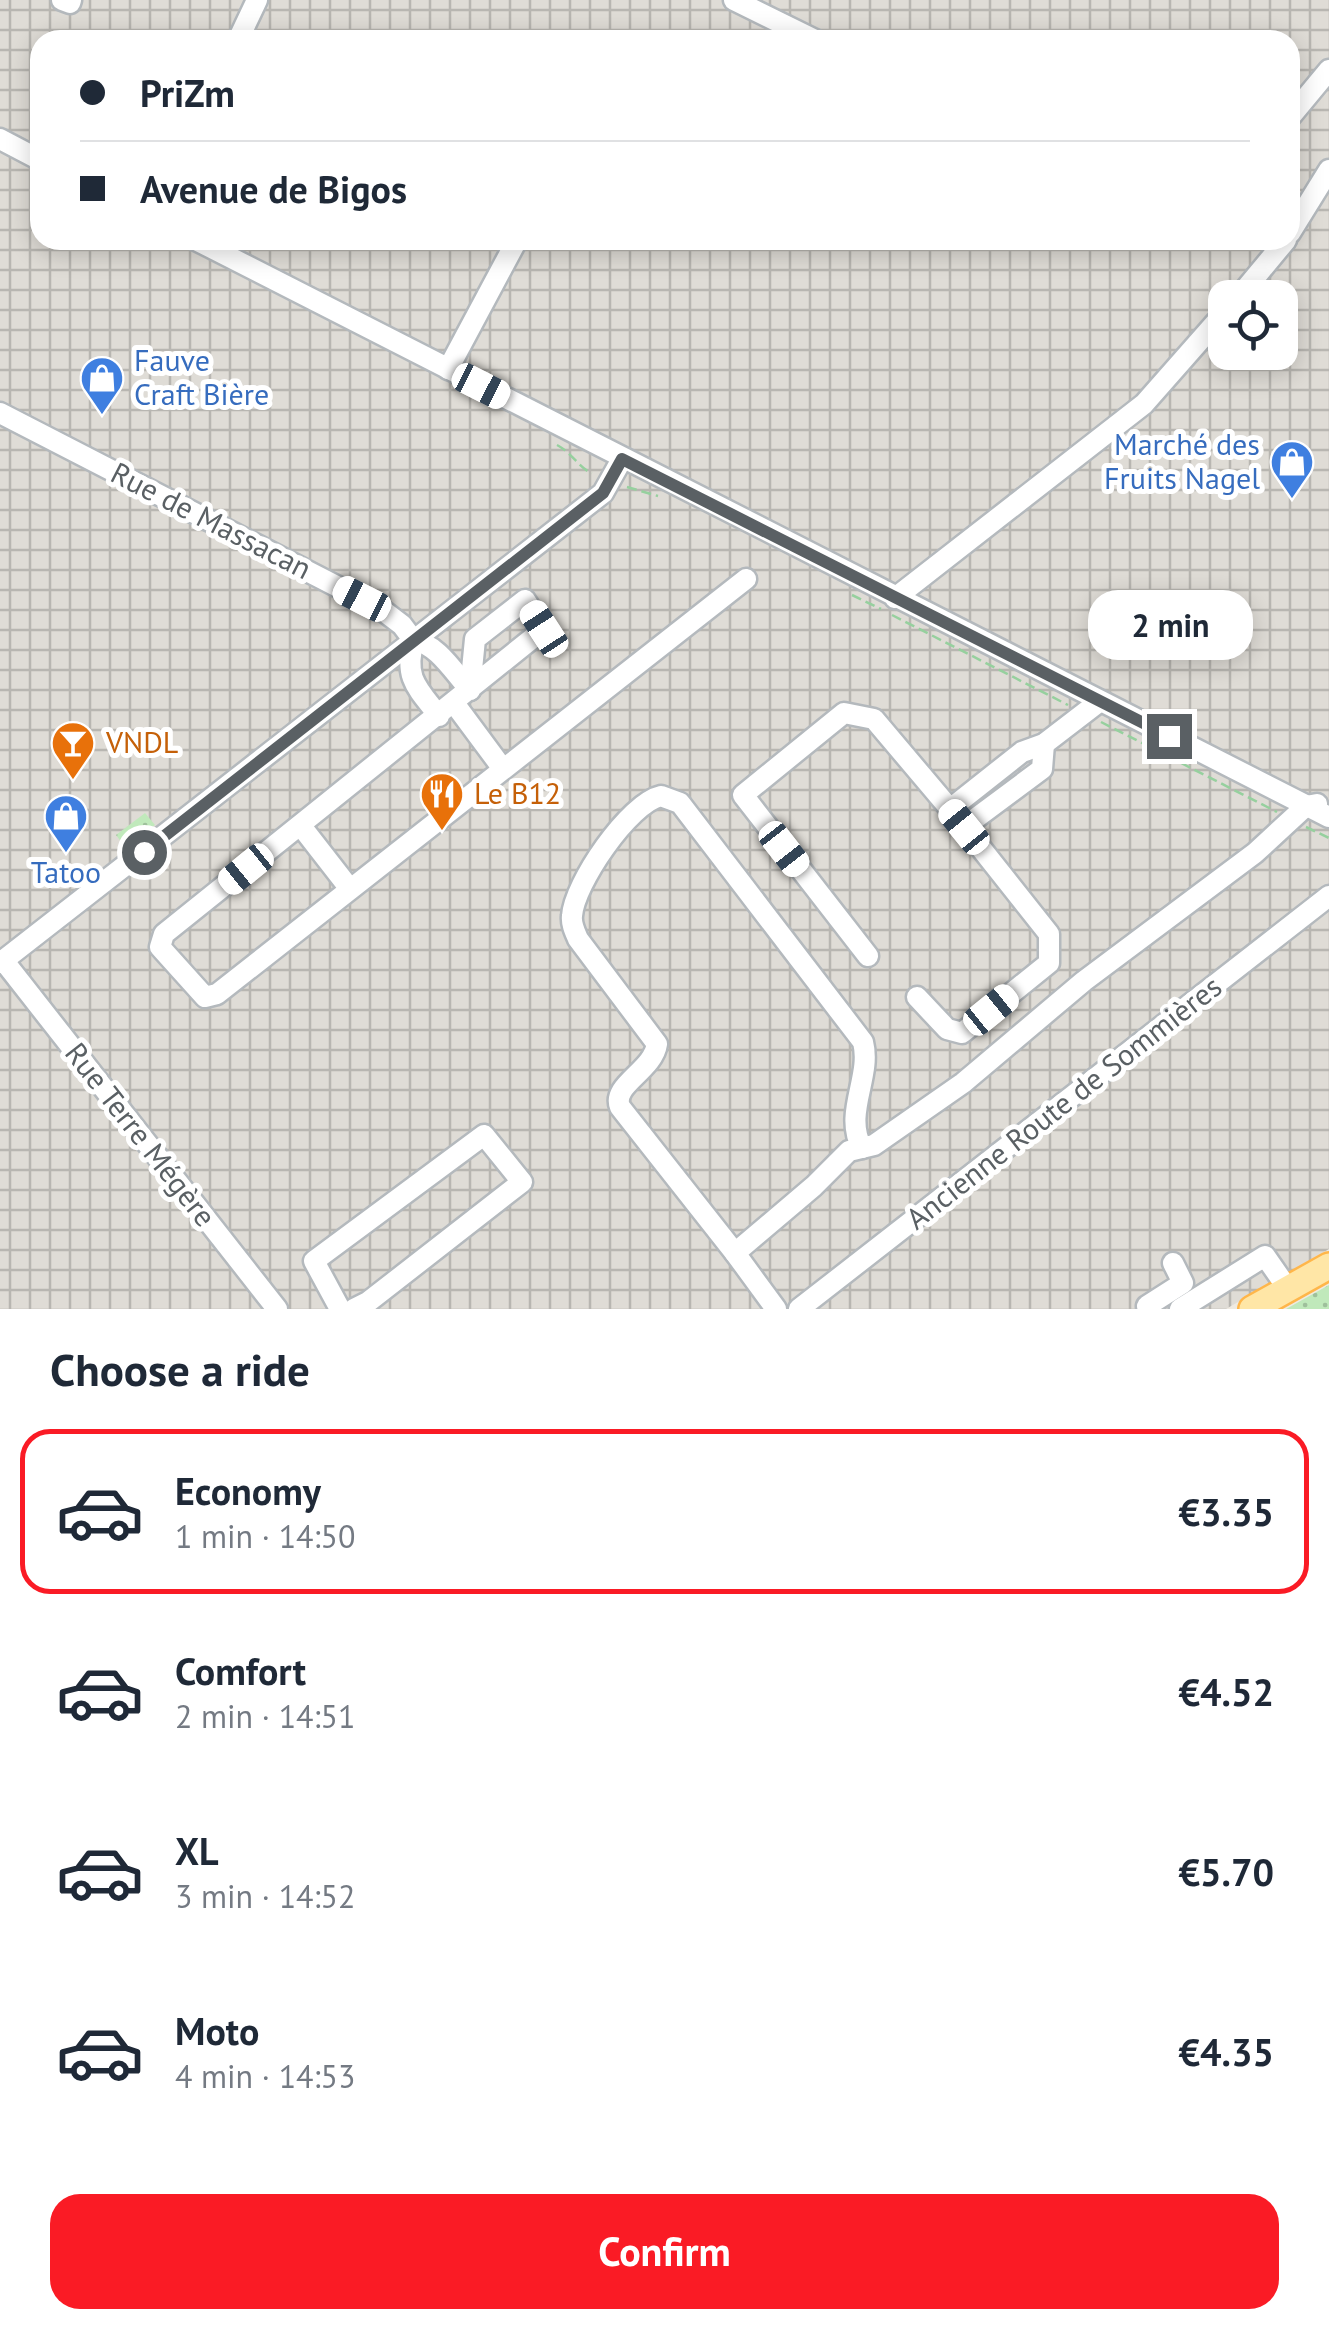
<!DOCTYPE html>
<html lang="en">
<head>
<meta charset="utf-8">
<style>
  :root { --surface:#fff; --page:#f2f2f3; --text:#1f2937; --muted:#747a83; --line:#e0e1e3; --accent:#fa1b25 }
  body { margin:0; font-family:"PT Sans",sans-serif; background:var(--page); color:var(--text); height:100vh; display:flex; flex-direction:column; font-size:38px; white-space:nowrap }
  * { box-sizing:border-box; margin:0 }
  p { font-size:32px; color:var(--muted) }
  .icon { flex:none; width:55px; height:55px; fill:none; stroke:currentColor; stroke-width:2; stroke-linecap:round; stroke-linejoin:round }
  .map { position:relative; height:1309px; overflow:hidden }
  .side { display:flex; flex-direction:column; background:var(--surface); flex:1 }
  .side>* { flex:none }
  .banner { position:absolute; left:30px; top:30px; width:1270px; height:220px; border-radius:30px; box-shadow:0 5px 25px #0003; display:grid; align-content:center; height:220px; padding:0 50px; background:var(--surface) }
  .buttons { position:absolute; left:1208px; top:280px; display:grid; gap:20px }
  .buttons a { display:grid; place-items:center; width:90px; height:90px; border-radius:20px; background:var(--surface); box-shadow:0 5px 25px #0003; font-size:50px }
  .end { position:absolute; width:45px; height:45px; margin:-22px; border:12px solid #5a6064; background:#fff; box-shadow:0 0 0 5px #fff }
  .from { border-radius:50% }
  .bubble { position:absolute; height:70px; border-radius:30px; background:var(--surface); box-shadow:0 5px 25px #0003; font-size:32px; font-weight:700; line-height:70px; text-align:center }
  .car { position:absolute; width:30px; height:60px; margin:-30px -15px; border-radius:12px; box-shadow:0 0 8px 2px #0007; background:linear-gradient(#fff 24%,#345 0 40%,#fff 0 76%,#345 0 86%,#fff 0) }
  .banner b { display:flex; align-items:center; gap:35px; height:95px; font-size:38px }
  .banner b+b { border-top:2px solid var(--line) }
  .banner i { width:25px; height:25px; background:var(--text) }
  ul { padding:0; list-style:none }
  li { display:flex; align-items:center; gap:30px; height:165px; margin:0 20px 15px; padding:0 30px; border:5px solid transparent; border-radius:30px }
  li div { flex:1 }
  li b { display:block; font-size:38px }
  li em { font-style:normal; font-weight:700 }
  li.active { border-color:var(--accent) }
  li>.icon { width:90px; height:90px; stroke-width:1.5 }
  h2 { padding:0 50px; font-size:45px; line-height:120px }
  .cta { display:flex; gap:20px; margin-top:auto; padding:20px 50px }
  .cta a { flex:1; height:115px; border-radius:30px; background:var(--accent); color:#fff; font-size:40px; font-weight:700; line-height:115px; text-align:center }
  .map>svg:first-child { display:block }
  .industrial { fill:url(#industrial-grid); fill-rule:evenodd }
  .grass { fill:url(#grass-dots) }
  .lines { fill:none; stroke-linecap:round; stroke-linejoin:round }
  .minor-casing { stroke:#b4b9bd; stroke-width:25 }
  .major-casing { stroke:#ffb64a; stroke-width:30 }
  .path { stroke:#96d09e; stroke-width:2.5; stroke-dasharray:10 5; stroke-linecap:butt }
  .minor { stroke:#fff; stroke-width:20 }
  .major { stroke:#ffe6a6; stroke-width:25 }
  .route { stroke:#5a6064; stroke-width:12 }
  .labels { text-anchor:middle; stroke-width:10; stroke-linejoin:round; paint-order:stroke }
  .shop-label { font-size:30px; fill:#366cbe; stroke:#fff; text-anchor:start }
  .street-label { font-size:30px; fill:#5a6064; stroke:#fff }
  .food-label { font-size:30px; fill:#c56008; stroke:#fff; text-anchor:start }
</style>
</head>
<body>
<div class="map">
<svg width="1329" height="1309" viewBox="0 0 1329 1309">
  <defs>
    <pattern id="industrial-grid" width="8" height="8" patternUnits="userSpaceOnUse" patternTransform="scale(2.5)"><rect width="8" height="8" fill="#dfdcd6"/><path d="M0 4h8M4 0v8" fill="none" stroke="#b8b6b1"/></pattern>
    <pattern id="grass-dots" width="8" height="8" patternUnits="userSpaceOnUse" patternTransform="scale(2.5)"><rect width="8" height="8" fill="#c0e9bb"/><path d="M2 2h.1M6 6h.1" fill="none" stroke="#9fc09c" stroke-width="1.8" stroke-linecap="round"/></pattern>
  </defs>
  <rect width="100%" height="100%" fill="#efeae1"/>
  <!-- industrial -->
  <path class="industrial" d="M 0,0 L 1329,0 L 1329,1249 L 1226,1309 L 0,1309 ZM 40,40 L 1290,40 L 1290,240 L 40,240 ZM 1225,298 L 1280,298 L 1280,352 L 1225,352 Z"/>
  <!-- grass -->
  <g class="grass">
    <polygon points="145,813 155,825 125,847 116,835"/>
    <polygon points="1329,1285 1329,1309 1286,1309"/>
  </g>
  <g class="lines">
    <!-- minor casing -->
    <g class="minor-casing">
      <g id="minor">
        <polyline points="62,0 70,3 71,0"/>
        <polyline points="734,0 815,40"/>
        <polyline points="238,40 257,0"/>
        <polyline points="1290,117 1329,70"/>
        <polyline points="0,139 40,160"/>
        <polyline points="1290,233 1329,170"/>
        <polyline points="196,240 1329,817"/>
        <polyline points="1238,298 1286,240"/>
        <polyline points="448,369 517,240"/>
        <polyline points="0,413 381,609 402,625 414,641"/>
        <polyline points="895,598 1144,404 1225,312"/>
        <path d="M 414,641 C 403,678 418,689 439,716"/>
        <path d="M 414,641 C 437,643 455,674 470,690"/>
        <polyline points="470,690 475,639 525,600 544,629 164,934 160,947 205,997 217,994 746,579"/>
        <polyline points="454,703 503,769"/>
        <polyline points="301,826 350,889"/>
        <polyline points="964,827 1042,769 1044,744"/>
        <polyline points="868,956 743,795 844,713 874,719 950,809 1022,752 1044,744 1100,701"/>
        <polyline points="3,960 277,1309"/>
        <polyline points="0,963 603,493 622,459"/>
        <polyline points="917,997 947,1029 962,1033 1049,963 1049,934 950,809"/>
        <path d="M 735,1253 L 620,1107 C 611,1085 653,1071 657,1044 L 578,939 C 575,932 571,924 572,916 C 574,884 629,803 661,796 L 680,803 L 863,1042 C 872,1077 843,1113 862,1148"/>
        <polyline points="340,1309 314,1261 484,1135 522,1182 368,1302 354,1309"/>
        <polyline points="776,1309 735,1253 814,1186 849,1151 874,1145 963,1083 1084,981 1255,853 1306,806 1317,804"/>
        <polyline points="799,1309 1329,896"/>
        <polyline points="1149,1309 1147,1306 1183,1283 1173,1263"/>
        <polyline points="1180,1309 1265,1256 1288,1289"/>
      </g>
    </g>
    <!-- major casing -->
    <g class="major-casing">
      <polyline id="major" points="1252,1309 1329,1266"/>
    </g>
    <!-- path -->
    <g class="path">
      <path d="M 557,445 C 571,452 581,470 592,473"/>
      <polyline points="627,487 658,496"/>
      <polyline points="852,595 881,609"/>
      <polyline points="892,615 1068,705"/>
      <polyline points="1101,722 1277,812"/>
      <polyline points="1306,827 1329,838"/>
    </g>
    <!-- minor -->
    <use href="#minor" class="minor"/>
    <!-- major -->
    <use href="#major" class="major"/>
  </g>
  <g class="lines">
    <!-- route -->
    <polyline class="route" points="144,852 603,493 622,459 1169,736"/>
  </g>
  <!-- icons -->
  <defs>
    <g id="shop-pin" transform="scale(2.25)"><path d="M0 17L-7.5 6A9.5 9.5 0 1 1 7.5 6Z" fill="#3f7fe0" stroke="#fff"/><path d="M-5-2.5h2.3a2.7 3.5 0 0 1 5.4 0H5L5.5 6h-11ZM-1.5-2.5h3a1.5 2.3 0 0 0-3 0Z" fill="#fff"/></g>
    <g id="bar-pin" transform="scale(2.25)"><path d="M0 17L-7.5 6A9.5 9.5 0 1 1 7.5 6Z" fill="#e8710a" stroke="#fff"/><path d="M-6-5H6L.8 .8V4.5H3.5V6h-7V4.5H-.8V.8Z" fill="#fff"/></g>
    <g id="restaurant-pin" transform="scale(2.25)"><path d="M0 17L-7.5 6A9.5 9.5 0 1 1 7.5 6Z" fill="#e8710a" stroke="#fff"/><path d="M-5-6h1v4h1v-4h1v4h1v-4h1v5L-1.5 .5V6h-2V.5L-5-1ZM5-6V6H3V1.5H1.5Q1.5-4 5-6Z" fill="#fff"/></g>
  </defs>
  <g fill-rule="evenodd">
    <use href="#shop-pin" x="102" y="378"/>
    <use href="#shop-pin" x="1292" y="462"/>
    <use href="#bar-pin" x="73" y="743"/>
    <use href="#restaurant-pin" x="442" y="794"/>
    <use href="#shop-pin" x="66" y="816"/>
  </g>
  <g class="labels">
    <!-- shop labels -->
    <g class="shop-label">
      <text x="134" y="371">Fauve<tspan x="134" dy="34">Craft Bière</tspan></text>
      <text x="1260" y="455" text-anchor="end">Marché des<tspan x="1260" dy="34">Fruits Nagel</tspan></text>
      <text x="66" y="883" text-anchor="middle">Tatoo</text>
    </g>
    <!-- street labels -->
    <g class="street-label">
      <text transform="translate(211 521) rotate(27)" y="10">Rue de Massacan</text>
      <text transform="translate(1064 1103) rotate(-38)" y="10">Ancienne Route de Sommières</text>
      <text transform="translate(140 1135) rotate(52)" y="10">Rue Terre Mégère</text>
    </g>
    <!-- food labels -->
    <g class="food-label">
      <text x="106" y="753">VNDL</text>
      <text x="474" y="804">Le B12</text>
    </g>
  </g>
</svg>
<div class="buttons">
<a><svg class="icon" aria-label="locate" viewBox="0 0 24 24"><circle cx="12" cy="12" r="6"/><path d="M12 2v4M12 18v4M2 12h4M18 12h4"/></svg></a>
</div>
<i class="end from" style="left:144px;top:852px"></i>
<i class="end" style="left:1169px;top:736px"></i>
<div class="bubble" style="left:1088px;top:590px;width:165px">2 min</div>
<i class="car" style="left:481px;top:386px;rotate:117deg"></i>
<i class="car" style="left:362px;top:599px;rotate:297deg"></i>
<i class="car" style="left:544px;top:629px;rotate:327deg"></i>
<i class="car" style="left:964px;top:827px;rotate:321deg"></i>
<i class="car" style="left:784px;top:849px;rotate:142deg"></i>
<i class="car" style="left:246px;top:869px;rotate:231deg"></i>
<i class="car" style="left:991px;top:1010px;rotate:51deg"></i>
<div class="banner">
<b><i class="from"></i>PriZm</b>
<b><i></i>Avenue de Bigos</b>
</div>
</div>
<section class="side">
<h2>Choose a ride</h2>
<ul>
<li class="active"><svg class="icon" aria-label="car" viewBox="0 0 24 24"><path d="M5 17H2v-5l4-1 3-4h7l3 4 3 1v5h-3M9 17h6M6 11h13"/><circle cx="7" cy="17" r="2"/><circle cx="17" cy="17" r="2"/></svg><div><b>Economy</b><p>1 min · 14:50</p></div><em>€3.35</em></li>
<li><svg class="icon" aria-label="car" viewBox="0 0 24 24"><path d="M5 17H2v-5l4-1 3-4h7l3 4 3 1v5h-3M9 17h6M6 11h13"/><circle cx="7" cy="17" r="2"/><circle cx="17" cy="17" r="2"/></svg><div><b>Comfort</b><p>2 min · 14:51</p></div><em>€4.52</em></li>
<li><svg class="icon" aria-label="car" viewBox="0 0 24 24"><path d="M5 17H2v-5l4-1 3-4h7l3 4 3 1v5h-3M9 17h6M6 11h13"/><circle cx="7" cy="17" r="2"/><circle cx="17" cy="17" r="2"/></svg><div><b>XL</b><p>3 min · 14:52</p></div><em>€5.70</em></li>
<li><svg class="icon" aria-label="car" viewBox="0 0 24 24"><path d="M5 17H2v-5l4-1 3-4h7l3 4 3 1v5h-3M9 17h6M6 11h13"/><circle cx="7" cy="17" r="2"/><circle cx="17" cy="17" r="2"/></svg><div><b>Moto</b><p>4 min · 14:53</p></div><em>€4.35</em></li>
</ul>
<div class="cta"><a>Confirm</a></div>
</section>
</body>
</html>
